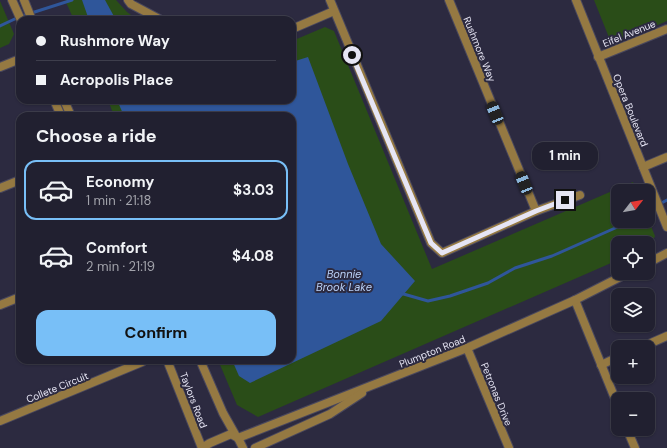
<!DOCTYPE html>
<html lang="en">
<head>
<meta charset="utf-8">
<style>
  :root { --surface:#212030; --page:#2d2d3c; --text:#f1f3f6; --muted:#a2a3ab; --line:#3e3e4c; --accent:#78bff7 }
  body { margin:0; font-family:"DM Sans",sans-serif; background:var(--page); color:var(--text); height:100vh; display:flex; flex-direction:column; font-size:15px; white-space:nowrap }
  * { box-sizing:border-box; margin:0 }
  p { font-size:13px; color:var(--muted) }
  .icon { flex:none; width:22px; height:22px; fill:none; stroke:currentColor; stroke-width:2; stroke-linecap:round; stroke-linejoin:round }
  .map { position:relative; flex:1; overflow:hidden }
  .details { position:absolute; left:16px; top:112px; width:280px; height:252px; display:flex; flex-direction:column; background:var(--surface); border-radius:12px; box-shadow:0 1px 3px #0004,0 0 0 1px var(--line) }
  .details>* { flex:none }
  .top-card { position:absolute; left:16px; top:16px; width:280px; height:88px; border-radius:12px; box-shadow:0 1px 3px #0004,0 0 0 1px var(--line); display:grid; align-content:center; height:88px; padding:0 20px; background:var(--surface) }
  .needle { width:26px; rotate:59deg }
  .controls { position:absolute; left:611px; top:184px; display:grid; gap:8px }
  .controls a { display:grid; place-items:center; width:44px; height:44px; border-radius:8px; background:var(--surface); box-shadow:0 1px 3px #0004,0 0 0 1px var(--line); font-size:20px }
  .end { position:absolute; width:18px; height:18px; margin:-9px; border:5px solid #e6e5f4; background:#111; box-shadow:0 0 0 2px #111 }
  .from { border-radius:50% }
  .bubble { position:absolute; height:28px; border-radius:12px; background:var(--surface); box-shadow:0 1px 3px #0004,0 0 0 1px var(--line); font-size:13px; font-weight:700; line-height:28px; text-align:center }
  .car { position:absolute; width:12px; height:24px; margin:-12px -6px; border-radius:5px; box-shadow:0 0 3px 1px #0007; background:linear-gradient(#222 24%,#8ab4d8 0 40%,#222 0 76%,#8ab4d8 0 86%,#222 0) }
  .top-card b { display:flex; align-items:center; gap:14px; height:38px; font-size:15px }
  .top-card b+b { border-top:1px solid var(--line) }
  .top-card i { width:10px; height:10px; background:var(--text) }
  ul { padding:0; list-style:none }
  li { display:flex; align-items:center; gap:12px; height:60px; margin:0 8px 6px; padding:0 12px; border:2px solid transparent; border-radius:12px }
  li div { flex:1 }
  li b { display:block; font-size:15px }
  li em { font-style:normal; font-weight:700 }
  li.selected { border-color:var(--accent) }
  li>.icon { width:36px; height:36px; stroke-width:1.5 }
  h2 { padding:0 20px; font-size:18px; line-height:48px }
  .button { display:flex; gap:8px; margin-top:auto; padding:8px 20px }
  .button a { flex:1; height:46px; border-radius:12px; background:var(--accent); color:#111; font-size:16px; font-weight:700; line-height:46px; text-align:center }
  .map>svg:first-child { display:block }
  .green { fill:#2a4d18 }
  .water { fill:#2f569a }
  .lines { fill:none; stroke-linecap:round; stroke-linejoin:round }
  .stream { stroke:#2f569a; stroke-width:3 }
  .minor-casing { stroke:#4a485d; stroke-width:10 }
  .tertiary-casing { stroke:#4a485d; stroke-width:10 }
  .minor { stroke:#957942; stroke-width:8 }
  .tertiary { stroke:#957942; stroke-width:8 }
  .route { stroke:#e6e5f4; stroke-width:5 }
  .labels { text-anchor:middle; stroke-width:4; stroke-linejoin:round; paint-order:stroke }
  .street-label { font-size:10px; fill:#e6e5f4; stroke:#2c2a40 }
  .water-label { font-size:11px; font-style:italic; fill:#bad1f8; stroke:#2c2a40 }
</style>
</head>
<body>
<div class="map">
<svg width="667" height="448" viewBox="0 0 667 448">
  <rect width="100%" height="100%" fill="#2c2a40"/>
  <!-- green -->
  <g class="green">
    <polygon points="65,0 116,0 127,12 138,20 74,20"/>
    <polygon points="594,0 667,0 667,21 612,45"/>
    <polygon points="0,1 14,34 9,44 0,48"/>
    <polygon points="325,27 334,31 432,269 633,182 637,191 618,191 618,221 648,221 648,219 655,236 651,245 648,247 648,243 618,243 618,260 258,417 237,405 218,360 292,360 292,116 114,116 108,100 292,100 292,41"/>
  </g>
  <!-- water -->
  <g class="water">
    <polygon points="82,0 105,0 116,20 89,20"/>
    <polygon points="308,57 348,164 381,244 415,281 381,321 250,383 239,376 232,360 292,360 292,116 124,116 117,100 292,100 292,62"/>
  </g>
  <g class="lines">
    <!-- stream -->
    <g class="stream">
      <polyline points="0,26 19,17 72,0"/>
      <polyline points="648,210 667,200"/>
      <polyline points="400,293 428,301 450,296 488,283 515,268 552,256 631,221"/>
    </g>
    <!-- minor casing -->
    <g class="minor-casing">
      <g id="minor">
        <polyline points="128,0 131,4 161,20"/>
        <polyline points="330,0 431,243 442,253 536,211 449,0"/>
        <polyline points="576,0 667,227"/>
        <polyline points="292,29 334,11"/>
        <polyline points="598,57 667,29"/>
        <polyline points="0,67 20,59"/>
        <polyline points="643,167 667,157"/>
        <polyline points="0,188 20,180"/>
        <polyline points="536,211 580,195"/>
        <polyline points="575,300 618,406"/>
        <polyline points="0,305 20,297"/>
        <polyline points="642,347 667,336"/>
        <polyline points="467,348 509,448"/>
        <polyline points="601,365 618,357"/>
        <polyline points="0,421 142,362 141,360"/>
        <polyline points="627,429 635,448"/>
      </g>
    </g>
    <!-- tertiary casing -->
    <g class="tertiary-casing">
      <g id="tertiary">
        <polyline points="12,0 21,20"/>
        <polyline points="24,0 32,20"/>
        <polyline points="54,100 61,116"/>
        <polyline points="64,100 71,116"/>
        <polyline points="648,263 667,253"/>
        <polyline points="167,360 202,448"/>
        <polyline points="200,360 223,413 236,436"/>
        <polyline points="238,438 467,348 575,300 628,273"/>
        <polyline points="202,448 210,443 231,434 238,438 243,448"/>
        <polyline points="255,448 330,414 362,393"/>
      </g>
    </g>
    <!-- minor -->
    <use href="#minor" class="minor"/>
    <!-- tertiary -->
    <use href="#tertiary" class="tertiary"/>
  </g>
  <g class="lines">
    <!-- route -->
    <polyline class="route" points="352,55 431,243 442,253 536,211 565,200"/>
  </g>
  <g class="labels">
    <!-- street labels -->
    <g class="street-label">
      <text transform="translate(629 33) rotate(-22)" y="4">Eifel Avenue</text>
      <text transform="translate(480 49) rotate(68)" y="4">Rushmore Way</text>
      <text transform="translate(631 110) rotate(68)" y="4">Opera Boulevard</text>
      <text transform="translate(432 351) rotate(-22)" y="4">Plumpton Road</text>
      <text transform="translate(57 387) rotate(-22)" y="4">Collete Circuit</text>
      <text transform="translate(497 394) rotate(68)" y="4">Petronas Drive</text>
      <text transform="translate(194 400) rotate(69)" y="4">Taylors Road</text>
    </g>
    <!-- water labels -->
    <g class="water-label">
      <text x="344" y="278">Bonnie<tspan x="344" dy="13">Brook Lake</tspan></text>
    </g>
  </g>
</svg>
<div class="controls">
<a><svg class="needle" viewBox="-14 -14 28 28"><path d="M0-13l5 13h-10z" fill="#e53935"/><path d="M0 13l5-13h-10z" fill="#a2a3ab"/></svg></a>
<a><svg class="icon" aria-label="locate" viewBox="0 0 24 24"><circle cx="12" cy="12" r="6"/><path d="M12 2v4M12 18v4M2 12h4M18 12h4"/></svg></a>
<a><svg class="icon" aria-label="layers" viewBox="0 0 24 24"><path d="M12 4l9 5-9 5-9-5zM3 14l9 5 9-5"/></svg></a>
<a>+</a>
<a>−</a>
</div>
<i class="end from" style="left:352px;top:55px"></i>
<i class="end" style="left:565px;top:200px"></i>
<div class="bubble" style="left:532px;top:142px;width:66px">1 min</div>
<i class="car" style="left:495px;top:113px;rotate:338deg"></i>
<i class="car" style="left:524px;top:183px;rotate:338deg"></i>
<div class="top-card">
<b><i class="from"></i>Rushmore Way</b>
<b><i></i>Acropolis Place</b>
</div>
<section class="details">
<h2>Choose a ride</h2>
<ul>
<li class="selected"><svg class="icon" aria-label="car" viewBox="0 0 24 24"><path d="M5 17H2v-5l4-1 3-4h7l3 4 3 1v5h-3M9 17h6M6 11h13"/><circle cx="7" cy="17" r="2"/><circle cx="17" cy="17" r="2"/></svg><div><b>Economy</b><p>1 min · 21:18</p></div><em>$3.03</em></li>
<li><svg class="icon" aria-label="car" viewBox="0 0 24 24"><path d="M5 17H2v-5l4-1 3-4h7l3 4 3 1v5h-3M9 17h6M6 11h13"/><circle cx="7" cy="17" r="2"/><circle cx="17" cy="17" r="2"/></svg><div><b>Comfort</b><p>2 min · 21:19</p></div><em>$4.08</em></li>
</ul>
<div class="button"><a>Confirm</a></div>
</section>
</div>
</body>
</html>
